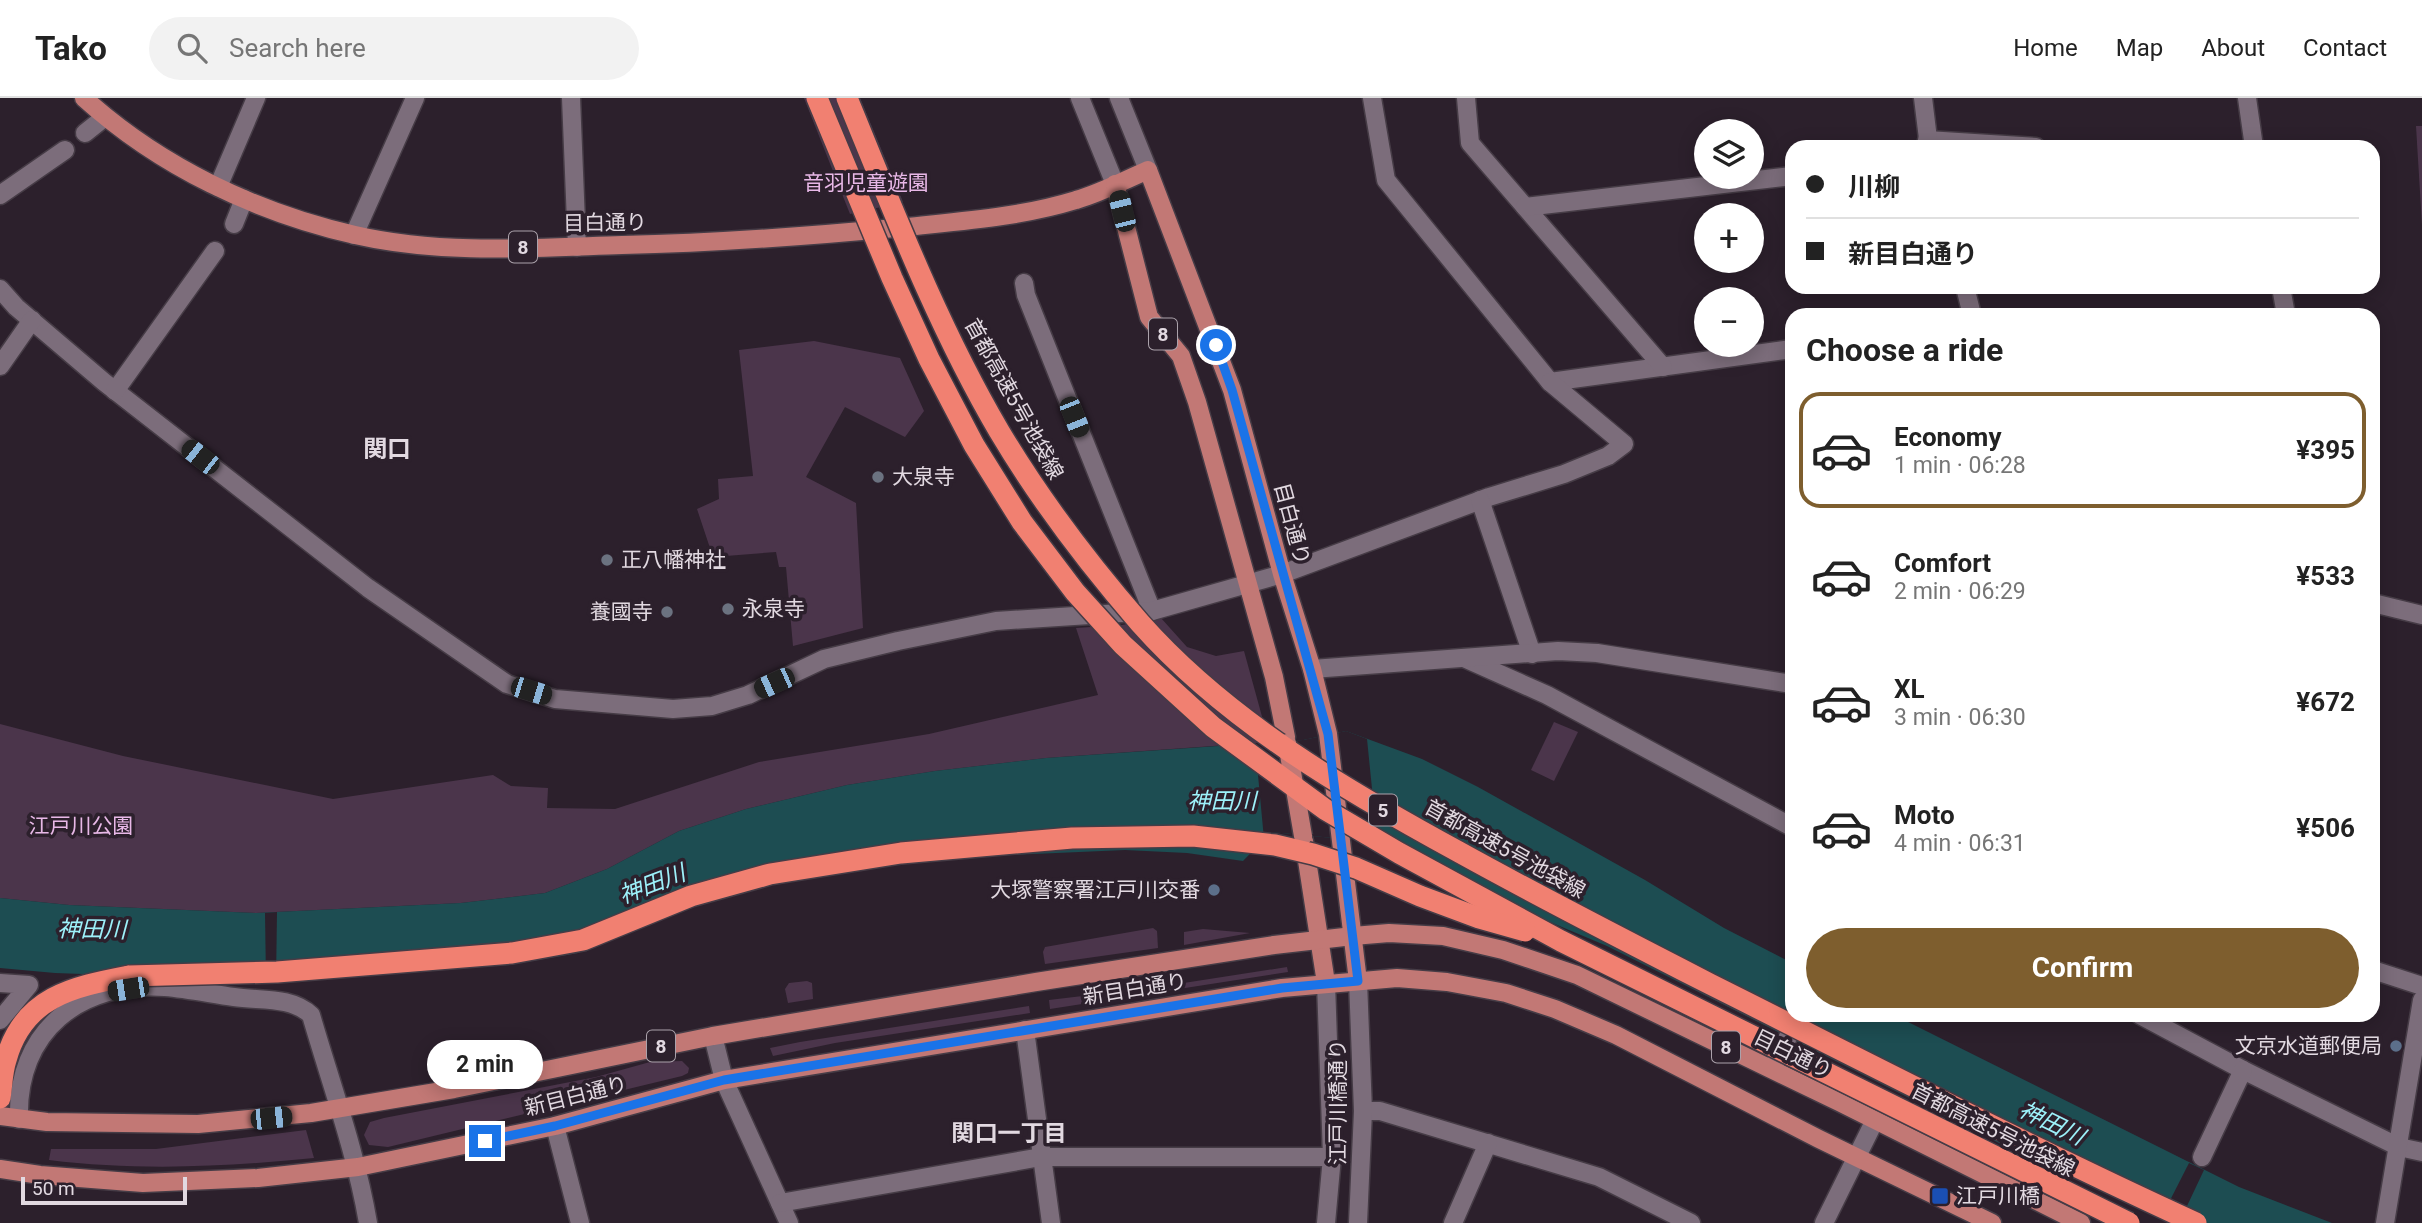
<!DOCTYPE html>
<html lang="en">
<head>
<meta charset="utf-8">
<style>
  :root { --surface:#fff; --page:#f2f2f2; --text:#222; --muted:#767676; --line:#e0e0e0; --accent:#7e5e2e }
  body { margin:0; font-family:Roboto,"Noto Sans JP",sans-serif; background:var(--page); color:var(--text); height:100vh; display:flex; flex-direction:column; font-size:26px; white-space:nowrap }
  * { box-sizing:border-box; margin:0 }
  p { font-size:23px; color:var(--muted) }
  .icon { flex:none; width:38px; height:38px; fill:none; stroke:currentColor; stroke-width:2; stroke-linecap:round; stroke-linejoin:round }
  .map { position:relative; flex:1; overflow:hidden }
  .details { position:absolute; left:1785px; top:210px; width:595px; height:714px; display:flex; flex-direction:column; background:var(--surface); border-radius:21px; box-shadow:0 4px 18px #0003 }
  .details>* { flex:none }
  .banner { position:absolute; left:1785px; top:42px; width:595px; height:154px; border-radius:21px; box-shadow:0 4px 18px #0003; display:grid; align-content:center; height:154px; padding:0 21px; background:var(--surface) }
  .buttons { position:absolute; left:1694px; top:21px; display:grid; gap:14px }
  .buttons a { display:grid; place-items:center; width:70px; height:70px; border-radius:50%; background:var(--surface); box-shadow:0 4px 18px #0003; font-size:35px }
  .scale { position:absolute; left:21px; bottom:18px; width:166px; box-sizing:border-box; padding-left:7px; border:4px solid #e2d9e1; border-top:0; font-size:19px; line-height:24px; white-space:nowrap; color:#e2d9e1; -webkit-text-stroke:5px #2c202c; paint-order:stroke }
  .end { position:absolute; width:32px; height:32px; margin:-16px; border:9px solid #1a73e8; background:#fff; box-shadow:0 0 0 4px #fff }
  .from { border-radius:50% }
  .bubble { position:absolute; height:49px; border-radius:24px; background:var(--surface); box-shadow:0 4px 18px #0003; font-size:23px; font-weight:700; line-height:49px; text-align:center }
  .car { position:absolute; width:21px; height:42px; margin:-21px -10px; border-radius:9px; box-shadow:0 0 5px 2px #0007; background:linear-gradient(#222 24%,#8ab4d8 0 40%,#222 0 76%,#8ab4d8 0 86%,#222 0) }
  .banner b { display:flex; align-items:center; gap:24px; height:66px; font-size:26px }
  .banner b+b { border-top:2px solid var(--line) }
  .banner i { width:18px; height:18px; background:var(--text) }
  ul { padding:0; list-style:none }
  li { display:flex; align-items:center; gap:21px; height:116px; margin:0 14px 10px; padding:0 7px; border:4px solid transparent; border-radius:21px }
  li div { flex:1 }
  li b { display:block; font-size:26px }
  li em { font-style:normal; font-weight:700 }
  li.on { border-color:var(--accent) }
  li>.icon { width:63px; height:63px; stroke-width:1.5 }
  h2 { padding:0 21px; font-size:32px; line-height:84px }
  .primary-button { display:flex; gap:14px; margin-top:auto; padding:14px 21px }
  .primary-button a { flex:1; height:80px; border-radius:42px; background:var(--accent); color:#fff; font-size:28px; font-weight:700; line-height:80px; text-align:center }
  header { display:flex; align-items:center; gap:42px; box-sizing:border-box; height:98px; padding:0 35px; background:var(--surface); border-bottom:2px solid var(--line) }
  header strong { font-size:33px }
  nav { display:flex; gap:38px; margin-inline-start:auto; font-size:24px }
  .search { width:490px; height:63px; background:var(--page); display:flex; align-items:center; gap:18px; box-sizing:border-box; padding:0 24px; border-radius:38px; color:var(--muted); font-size:26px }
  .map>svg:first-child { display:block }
  .green { fill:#4b354b }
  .water { fill:#1d4d52 }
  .pier { fill:#2c202c }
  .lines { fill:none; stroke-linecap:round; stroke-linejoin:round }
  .minor-casing { stroke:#463c46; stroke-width:21 }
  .tertiary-casing { stroke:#463c46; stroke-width:21 }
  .secondary-casing { stroke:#463c46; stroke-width:21 }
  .primary-casing { stroke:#463c46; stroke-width:21 }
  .motorway-casing { stroke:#463c46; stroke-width:24 }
  .minor { stroke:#7c6d7b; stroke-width:18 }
  .tertiary { stroke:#7c6d7b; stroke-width:18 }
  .secondary { stroke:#7c6d7b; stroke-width:18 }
  .primary { stroke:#c27875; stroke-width:18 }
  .motorway { stroke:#f18071; stroke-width:21 }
  .primary-bridge-casing { stroke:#463c46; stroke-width:21; stroke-linecap:butt }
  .motorway-bridge-casing { stroke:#463c46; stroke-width:24; stroke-linecap:butt }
  .primary-bridge { stroke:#c27875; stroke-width:18 }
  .motorway-bridge { stroke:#f18071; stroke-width:21 }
  .route { stroke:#1a73e8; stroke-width:9 }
  .worship-dot { fill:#6b7280; stroke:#2c202c; stroke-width:2.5 }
  .service-dot { fill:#5c6f8a; stroke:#2c202c; stroke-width:2.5 }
  .transit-dot { fill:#1a4fb4; stroke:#2c202c; stroke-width:2.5 }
  .labels { text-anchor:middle; stroke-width:7; stroke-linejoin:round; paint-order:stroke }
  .shield { fill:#2c202c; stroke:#aba2ab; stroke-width:2 }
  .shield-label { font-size:19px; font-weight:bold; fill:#e2d9e1 }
  .park-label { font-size:21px; fill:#e8b8e7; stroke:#2c202c }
  .street-label { font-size:21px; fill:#e2d9e1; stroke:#2c202c }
  .poi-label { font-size:21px; fill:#e2d9e1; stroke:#2c202c; text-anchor:start }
  .water-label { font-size:23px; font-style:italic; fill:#9df1fa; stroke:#2c202c }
  .neighbourhood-label { font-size:23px; font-weight:bold; fill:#e2d9e1; stroke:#2c202c }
  .quarter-label { font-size:24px; font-weight:bold; fill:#e2d9e1; stroke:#2c202c }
</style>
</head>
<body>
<header>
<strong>Tako</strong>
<div class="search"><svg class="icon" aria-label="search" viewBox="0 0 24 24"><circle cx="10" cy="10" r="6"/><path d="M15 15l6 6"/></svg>Search here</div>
<nav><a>Home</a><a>Map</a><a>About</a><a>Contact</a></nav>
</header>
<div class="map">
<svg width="2422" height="1125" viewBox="0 0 2422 1125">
  <rect width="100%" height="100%" fill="#2c202c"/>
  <!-- green -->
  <g class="green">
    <polygon points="804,0 860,0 903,104 850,116"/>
    <polygon points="2416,28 2422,28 2422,127"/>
    <polygon points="814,243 900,260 924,313 905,339 845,309 806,379 856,405 863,530 793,548 786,469 779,469 776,454 713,459 697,411 719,401 718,381 753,378 739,252"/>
    <polygon points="1161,520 1187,549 1216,558 1244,553 1269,644 1046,660 935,673 847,687 746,711 679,733 607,771 545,795 461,805 256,815 69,807 0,800 0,626 123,658 333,701 493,677 511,688 548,690 547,710 615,711 759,664 929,636 1098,597 1076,530 1122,527"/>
    <polygon points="1554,624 1578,634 1554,683 1531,672"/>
    <polygon points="1153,830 1157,833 1158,850 1045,866 1043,854 1045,849"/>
    <polygon points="1203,831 1250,835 1184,847 1184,834"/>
    <polygon points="1287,869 1288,874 1050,911 1049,902 1158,889"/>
    <polygon points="807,883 812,885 813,901 788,905 785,891 789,885"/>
    <polygon points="1029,908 1030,915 835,945 773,958 770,950 800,944"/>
    <polygon points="682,963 689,970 688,975 682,978 388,1049 369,1047 364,1037 370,1024 384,1020 596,979 650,964"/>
    <path d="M 306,1032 L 314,1060 C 227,1069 137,1073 49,1062 L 51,1051 L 156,1051 Z"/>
  </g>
  <!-- water -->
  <polygon class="water" points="1346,633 1422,661 1478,689 1645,782 1724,830 1792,865 1792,917 1894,917 2239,1089 2332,1125 2172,1125 2003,1047 1607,848 1531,816 1450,774 1354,742 1271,734 1243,763 1187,755 1125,752 940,760 814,775 732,794 664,818 578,855 509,867 280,883 55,875 0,870 0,800 69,807 256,815 461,805 545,795 607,771 679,733 746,711 847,687 935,673 1046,660 1303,642"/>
  <!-- pier -->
  <g class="pier">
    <polygon points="1346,633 1367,641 1378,750 1354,742 1271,734 1264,741 1255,645 1303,642"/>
    <polygon points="277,814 276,883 266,882 265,815"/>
    <polygon points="2189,1065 2204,1072 2179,1125 2161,1120"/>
  </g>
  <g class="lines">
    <!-- minor casing -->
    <g class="minor-casing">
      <g id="minor">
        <polyline points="571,0 577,149"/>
        <polyline points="1372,0 1386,82 1550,284 1792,251"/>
        <polyline points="1466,0 1470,45 1663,269"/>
        <polyline points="2247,0 2254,49"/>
        <polyline points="85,35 105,19"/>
        <polyline points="1927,42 2036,49"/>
        <polyline points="218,89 256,0"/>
        <polyline points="0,97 65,52"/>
        <polyline points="1525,109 1792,78"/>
        <polyline points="234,126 244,101"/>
        <polyline points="354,137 415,0"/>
        <polyline points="1024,185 1026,197 1152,513"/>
        <polyline points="2281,189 2286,217"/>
        <polyline points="0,191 16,209 104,284 368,490 507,586 555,601 673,611 712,608 748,597 824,561 898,543 996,523 1152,513 1282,476 1489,399 1564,376 1608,358 1624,346 1550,284"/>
        <polyline points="0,268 32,222"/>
        <polyline points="115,293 215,153"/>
        <polyline points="1480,402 1532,556"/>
        <polyline points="2373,505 2422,517"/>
        <polyline points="1464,560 1547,597 1792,729"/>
        <polyline points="0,885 29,887 0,922"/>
        <polyline points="2140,917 2243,972 2399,1049 2422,1054"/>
        <polyline points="1025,932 1051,1125"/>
        <polyline points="713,938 724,982 789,1125"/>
        <polyline points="1775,965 1799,917"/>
        <polyline points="1363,1013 1380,1013 1599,1079 1691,1125"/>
        <path d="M 19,1021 C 16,933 80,883 165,889 C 188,891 212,896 234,899 C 260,903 291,898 311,917 C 331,986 356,1054 368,1125"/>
        <polyline points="555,1028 580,1125"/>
        <polyline points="2202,1059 2243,972"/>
        <polyline points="780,1105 1041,1059 1332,1059"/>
        <polyline points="1453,1125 1488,1045"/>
        <polyline points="1824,1125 1875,1022"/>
        <polyline points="2385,1125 2422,902"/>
      </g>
    </g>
    <!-- tertiary casing -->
    <g class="tertiary-casing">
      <g id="tertiary">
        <polyline points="1923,0 1929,49"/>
        <polyline points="1965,189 1972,217"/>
        <polyline points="1312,571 1558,553 1597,555 1792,586"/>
        <polyline points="2373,872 2422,888"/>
        <polyline points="1326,885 1332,1059 1326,1125"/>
        <polyline points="1358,1125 1363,1013 1358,883"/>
      </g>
    </g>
    <!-- secondary casing -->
    <g class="secondary-casing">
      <g id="secondary">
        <polyline points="1080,0 1115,86"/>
        <polyline points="1119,0 1148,72"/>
      </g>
    </g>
    <!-- primary casing -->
    <g class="primary-casing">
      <g id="primary">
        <path d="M 84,0 C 159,68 257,115 355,137 C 442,157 533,150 622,147 C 717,145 811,138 906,129 C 963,123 1021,119 1076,102 C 1101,95 1125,82 1148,72 L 1232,292 L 1282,476 L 1312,571 L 1328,636 L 1358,883"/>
        <polyline points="1115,86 1149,219 1181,258 1197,304 1274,579 1286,639"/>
        <polyline points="1304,743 1326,885"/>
        <polyline points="0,1018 47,1024 198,1026 311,1015 454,991 713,938 1036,884 1274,847 1353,838 1389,835 1443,838 1503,852 1577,877 1839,1004 2081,1125"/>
        <polyline points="0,1071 40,1077 143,1085 258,1080 358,1069 555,1028 724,982 1282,890 1397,880 1447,884 1506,895 1555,911 1616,937 1819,1041 1992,1125"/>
      </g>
    </g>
    <!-- motorway casing -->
    <g class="motorway-casing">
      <path id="motorway" d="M 0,1000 C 2,988 2,974 6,962 C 23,899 72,889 129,878"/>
    </g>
    <!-- minor -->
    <use href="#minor" class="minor"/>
    <!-- tertiary -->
    <use href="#tertiary" class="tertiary"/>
    <!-- secondary -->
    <use href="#secondary" class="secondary"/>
    <!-- primary -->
    <use href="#primary" class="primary"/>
    <!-- motorway -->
    <use href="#motorway" class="motorway"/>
    <!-- primary-bridge casing -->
    <g class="primary-bridge-casing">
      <polyline id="primary-bridge" points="1287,645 1303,738"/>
    </g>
    <!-- motorway-bridge casing -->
    <g class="motorway-bridge-casing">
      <g id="motorway-bridge">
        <polyline points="817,0 892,180 929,261 974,347 1022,424 1075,494 1123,547 1213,629 1326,712 1399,755 1561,843 2129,1125"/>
        <path d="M 847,0 C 893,112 938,229 999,333 C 1040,402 1088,465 1140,525 C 1227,623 1345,692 1459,754 C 1542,800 1626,843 1710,886 C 1872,967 2032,1050 2196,1125"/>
        <polyline points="129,878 277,874 512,855 583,842 691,798 770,776 901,755 1072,740 1193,738 1275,747 1313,756 1356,770 1420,798 1479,820 1525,833"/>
      </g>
    </g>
    <!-- primary-bridge -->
    <use href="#primary-bridge" class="primary-bridge"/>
    <!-- motorway-bridge -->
    <use href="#motorway-bridge" class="motorway-bridge"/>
  </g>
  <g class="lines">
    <!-- route -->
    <polyline class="route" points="485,1043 555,1028 724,982 1282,890 1358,883 1328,636 1232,292 1216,247"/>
  </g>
  <!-- markers -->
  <g class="worship-dot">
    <circle cx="878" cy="379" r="7"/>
    <circle cx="607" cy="462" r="7"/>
    <circle cx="728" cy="511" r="7"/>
    <circle cx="667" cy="514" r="7"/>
  </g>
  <g class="service-dot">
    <circle cx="1214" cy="792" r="7"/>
    <circle cx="2396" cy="948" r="7"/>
  </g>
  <rect class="transit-dot" x="1931" y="1089" width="18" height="18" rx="3.5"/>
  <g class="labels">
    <!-- shield labels -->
    <g class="shield">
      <rect x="509" y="133.5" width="28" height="31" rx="5"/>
      <rect x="1149" y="220.5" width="28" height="31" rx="5"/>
      <rect x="1369" y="696.5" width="28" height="31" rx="5"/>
      <rect x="647" y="932.5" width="28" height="31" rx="5"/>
      <rect x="1712" y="933.5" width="28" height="31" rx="5"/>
    </g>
    <g class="shield-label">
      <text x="523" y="156">8</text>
      <text x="1163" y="243">8</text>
      <text x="1383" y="719">5</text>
      <text x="661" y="955">8</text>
      <text x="1726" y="956">8</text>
    </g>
    <!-- park labels -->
    <g class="park-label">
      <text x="866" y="92">音羽児童遊園</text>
      <text x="81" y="735">江戸川公園</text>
    </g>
    <!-- street labels -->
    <g class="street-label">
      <text transform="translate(605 125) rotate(-1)" y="7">目白通り</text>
      <text transform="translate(1014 301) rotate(61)" y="7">首都高速5号池袋線</text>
      <text transform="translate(1292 426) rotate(75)" y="7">目白通り</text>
      <text transform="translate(1505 751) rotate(29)" y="7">首都高速5号池袋線</text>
      <text transform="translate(1135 891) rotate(-9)" y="7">新目白通り</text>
      <text transform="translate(1793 956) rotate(26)" y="7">目白通り</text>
      <text transform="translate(576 998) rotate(-14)" y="7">新目白通り</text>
      <text transform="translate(1338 1004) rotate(-90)" y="7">江戸川橋通り</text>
      <text transform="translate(1993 1032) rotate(27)" y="7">首都高速5号池袋線</text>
    </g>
    <!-- poi labels -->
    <g class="poi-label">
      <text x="892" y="386">大泉寺</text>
      <text x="621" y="469">正八幡神社</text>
      <text x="742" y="518">永泉寺</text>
      <text x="653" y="521" text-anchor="end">養國寺</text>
      <text x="1200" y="799" text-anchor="end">大塚警察署江戸川交番</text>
      <text x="2382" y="955" text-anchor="end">文京水道郵便局</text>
      <text x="1956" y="1105">江戸川橋</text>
    </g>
    <!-- water labels -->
    <g class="water-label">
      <text x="1222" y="711">神田川</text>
      <text transform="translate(652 786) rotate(-21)" y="8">神田川</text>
      <text transform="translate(92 831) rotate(1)" y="8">神田川</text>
      <text transform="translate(2052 1025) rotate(26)" y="8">神田川</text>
    </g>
    <!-- neighbourhood labels -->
    <g class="neighbourhood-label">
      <text x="1009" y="1043">関口一丁目</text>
    </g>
    <!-- quarter labels -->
    <g class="quarter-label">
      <text x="387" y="359">関口</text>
    </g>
  </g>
</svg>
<div class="buttons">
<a><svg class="icon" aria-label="layers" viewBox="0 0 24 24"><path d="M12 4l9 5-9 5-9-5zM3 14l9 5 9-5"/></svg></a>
<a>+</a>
<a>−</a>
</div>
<div class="scale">50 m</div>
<i class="end from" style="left:1216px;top:247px"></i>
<i class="end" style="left:485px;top:1043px"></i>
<div class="bubble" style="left:427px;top:942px;width:116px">2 min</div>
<i class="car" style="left:1122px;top:113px;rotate:346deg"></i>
<i class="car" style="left:1074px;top:319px;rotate:158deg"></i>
<i class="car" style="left:200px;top:359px;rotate:308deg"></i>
<i class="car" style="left:774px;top:585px;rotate:246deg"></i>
<i class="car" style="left:531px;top:593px;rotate:107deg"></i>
<i class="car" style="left:128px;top:891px;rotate:261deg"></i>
<i class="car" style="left:271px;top:1020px;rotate:84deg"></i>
<div class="banner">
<b><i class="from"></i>川柳</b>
<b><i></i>新目白通り</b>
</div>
<section class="details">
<h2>Choose a ride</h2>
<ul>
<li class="on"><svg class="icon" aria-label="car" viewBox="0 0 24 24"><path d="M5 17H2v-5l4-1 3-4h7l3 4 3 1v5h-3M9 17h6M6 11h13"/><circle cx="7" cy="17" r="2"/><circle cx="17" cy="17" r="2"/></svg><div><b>Economy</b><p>1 min · 06:28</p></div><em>¥395</em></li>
<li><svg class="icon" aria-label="car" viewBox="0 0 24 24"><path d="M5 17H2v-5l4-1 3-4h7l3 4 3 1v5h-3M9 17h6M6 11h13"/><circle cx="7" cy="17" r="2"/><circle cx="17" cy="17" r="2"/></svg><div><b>Comfort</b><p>2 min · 06:29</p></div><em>¥533</em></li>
<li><svg class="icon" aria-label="car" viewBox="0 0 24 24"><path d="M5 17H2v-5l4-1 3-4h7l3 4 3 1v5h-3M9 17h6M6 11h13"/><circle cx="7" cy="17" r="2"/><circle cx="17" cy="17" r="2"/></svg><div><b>XL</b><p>3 min · 06:30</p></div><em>¥672</em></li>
<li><svg class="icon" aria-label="car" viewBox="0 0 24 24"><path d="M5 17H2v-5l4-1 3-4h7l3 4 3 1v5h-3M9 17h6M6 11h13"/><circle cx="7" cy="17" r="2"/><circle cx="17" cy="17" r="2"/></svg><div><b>Moto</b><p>4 min · 06:31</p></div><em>¥506</em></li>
</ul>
<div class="primary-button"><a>Confirm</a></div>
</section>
</div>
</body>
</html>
